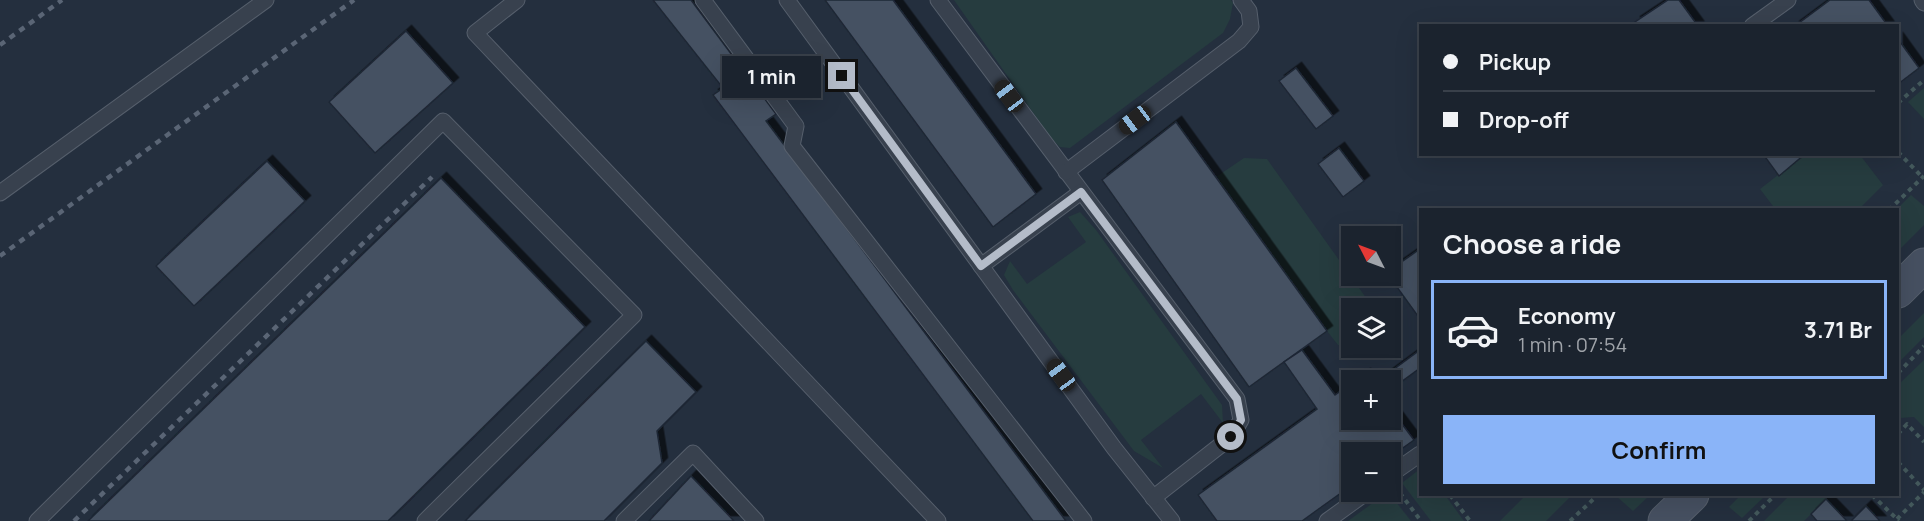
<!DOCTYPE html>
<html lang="en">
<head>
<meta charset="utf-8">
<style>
  :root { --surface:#1b232e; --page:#242b36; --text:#f1f3f6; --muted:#a0a4aa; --line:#39404a; --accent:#8ab4f8 }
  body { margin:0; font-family:Manrope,sans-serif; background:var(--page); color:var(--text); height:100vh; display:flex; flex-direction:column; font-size:22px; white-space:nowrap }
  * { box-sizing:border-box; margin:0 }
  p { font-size:20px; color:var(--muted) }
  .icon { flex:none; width:33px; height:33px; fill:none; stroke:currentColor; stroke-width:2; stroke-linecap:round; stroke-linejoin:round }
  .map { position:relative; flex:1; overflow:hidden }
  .side { position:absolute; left:1419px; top:208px; width:480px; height:288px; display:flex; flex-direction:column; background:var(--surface); border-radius:0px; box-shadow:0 6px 24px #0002,0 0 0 2px var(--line) }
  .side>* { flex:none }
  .hud { position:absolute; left:1419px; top:24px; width:480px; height:132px; border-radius:0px; box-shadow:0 6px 24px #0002,0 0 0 2px var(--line); display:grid; align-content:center; height:132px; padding:0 24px; background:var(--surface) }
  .needle { width:39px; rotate:312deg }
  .tools { position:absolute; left:1341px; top:226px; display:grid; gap:12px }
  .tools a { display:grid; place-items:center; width:60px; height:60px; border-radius:0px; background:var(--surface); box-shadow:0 6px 24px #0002,0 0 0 2px var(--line); font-size:30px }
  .end { position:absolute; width:27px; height:27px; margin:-14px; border:8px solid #b4bcc9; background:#111; box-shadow:0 0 0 3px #111 }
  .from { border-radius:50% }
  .bubble { position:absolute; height:42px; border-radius:0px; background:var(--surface); box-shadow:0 6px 24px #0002,0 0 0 2px var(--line); font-size:20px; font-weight:700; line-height:42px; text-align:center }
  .car { position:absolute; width:18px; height:36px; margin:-18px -9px; border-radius:8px; box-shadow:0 0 4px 2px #0007; background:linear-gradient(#222 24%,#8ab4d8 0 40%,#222 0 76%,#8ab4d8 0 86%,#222 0) }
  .hud b { display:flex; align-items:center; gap:21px; height:57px; font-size:22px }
  .hud b+b { border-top:2px solid var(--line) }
  .hud i { width:15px; height:15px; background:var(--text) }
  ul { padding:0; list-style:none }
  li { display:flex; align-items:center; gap:18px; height:99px; margin:0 12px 9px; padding:0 12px; border:3px solid var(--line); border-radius:0px }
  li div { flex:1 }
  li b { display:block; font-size:22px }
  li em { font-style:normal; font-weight:700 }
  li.active { border-color:var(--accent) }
  li>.icon { width:54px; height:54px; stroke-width:1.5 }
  h2 { padding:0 24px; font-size:27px; line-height:72px }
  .primary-button { display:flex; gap:12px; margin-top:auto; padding:12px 24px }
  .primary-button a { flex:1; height:69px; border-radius:0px; background:var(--accent); color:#111; font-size:24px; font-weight:700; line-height:69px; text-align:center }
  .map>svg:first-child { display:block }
  .green { fill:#263c3f }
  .building { fill:#455162; stroke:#1f2835; stroke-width:1.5; filter:url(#shadow) }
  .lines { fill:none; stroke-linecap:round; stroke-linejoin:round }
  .lane-casing { stroke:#565f6c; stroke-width:17 }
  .secondary-casing { stroke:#565f6c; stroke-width:35 }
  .path { stroke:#44595c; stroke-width:4; stroke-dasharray:4.5 4.5; stroke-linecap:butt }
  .lane { stroke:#38414e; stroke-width:15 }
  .secondary { stroke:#465061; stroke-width:33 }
  .rail { stroke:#5a6575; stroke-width:4.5; stroke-dasharray:6 6; stroke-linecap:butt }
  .route { stroke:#b4bcc9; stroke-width:8 }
</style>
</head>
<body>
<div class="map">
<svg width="1924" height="521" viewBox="0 0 1924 521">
  <defs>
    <filter id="shadow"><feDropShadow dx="5.5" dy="-5.5" stdDeviation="0" flood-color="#0009"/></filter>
  </defs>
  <rect width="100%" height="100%" fill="#242f3e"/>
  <!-- green -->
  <g class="green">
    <polygon points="954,0 1231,0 1233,3 1230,19 1223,33 1070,148 1060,147 1051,138"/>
    <polygon points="1924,88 1924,119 1908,102"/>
    <polygon points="1805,154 1860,155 1883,185 1858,210 1776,210 1760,189"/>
    <polygon points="1244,158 1267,159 1374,309 1352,309 1351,346 1338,345 1327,331 1216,177"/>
    <polygon points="1911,195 1924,206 1924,225 1898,251 1896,210"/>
    <polygon points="1080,212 1096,230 1222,405 1223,423 1201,394 1141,440 1163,468 1134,451 1013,290 1004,275 1010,261 1027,284 1086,242 1068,217"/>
    <polygon points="1924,313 1924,337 1898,363 1898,339"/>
    <polygon points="1924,360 1924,427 1914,417 1900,418 1898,416 1898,385"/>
    <polygon points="1420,469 1420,495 1445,495 1464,521 1431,521 1402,483"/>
    <polygon points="1388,492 1411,521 1348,521"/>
    <polygon points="1526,495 1572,495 1546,521 1500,521"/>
    <polygon points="1615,495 1650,495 1633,511"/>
    <polygon points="1741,495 1766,495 1742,518 1729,507"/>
    <polygon points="1790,495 1830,495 1804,521 1764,521"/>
  </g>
  <!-- building -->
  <g class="building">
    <polygon points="653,0 691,0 776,114 766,121 1066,521 1033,521 713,95 723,88"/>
    <polygon points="825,0 893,0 1036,194 993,227"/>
    <polygon points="1668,0 1679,0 1698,26 1638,26 1635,22"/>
    <polygon points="1830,0 1869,0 1888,26 1795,26"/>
    <polygon points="406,31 453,83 375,153 329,102"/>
    <polygon points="1898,39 1919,68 1898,84"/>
    <polygon points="1296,68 1333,116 1316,129 1279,81"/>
    <polygon points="1176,122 1327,331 1249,387 1102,180"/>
    <polygon points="1339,148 1364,181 1343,197 1318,164"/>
    <polygon points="1763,154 1805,154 1779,176"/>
    <polygon points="267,161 305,201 194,306 156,266"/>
    <polygon points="441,178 585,327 388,521 88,521"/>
    <polygon points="1420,249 1420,319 1389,276 1390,270"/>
    <polygon points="646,341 696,392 657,431 662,463 604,521 465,521"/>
    <polygon points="1302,350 1335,395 1352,383 1352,420 1390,420 1390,408 1414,440 1390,457 1390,453 1352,453 1352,485 1302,521 1217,521 1198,495 1317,409 1284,362"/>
    <polygon points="1420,350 1420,368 1390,390 1390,381 1378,381"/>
    <polygon points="1365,374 1371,381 1355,381"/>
    <polygon points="691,476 734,521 649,521"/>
    <polygon points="1826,499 1847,521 1817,521 1811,514"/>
    <polygon points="1866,506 1880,521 1851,521"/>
  </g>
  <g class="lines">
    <!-- lane casing -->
    <g class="lane-casing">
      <g id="lane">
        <polyline points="517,0 475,33 938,521"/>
        <polyline points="703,0 796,126 792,146 1084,521"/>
        <polyline points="787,0 1114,448 1172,521"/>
        <polyline points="938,0 1237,399 1241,420 1231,437 1153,498"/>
        <polyline points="1922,0 1924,3"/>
        <polyline points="1752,26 1788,0"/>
        <polyline points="1066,172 1239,41 1251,27 1249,11 1241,0"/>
        <polyline points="0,193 266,0"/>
        <polyline points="981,266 1081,192"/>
        <polyline points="1390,475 1420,454"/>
        <polyline points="37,521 443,121 634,315 425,521"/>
        <polyline points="624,521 693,453 756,521"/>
        <polyline points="1327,521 1367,492"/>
      </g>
    </g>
    <!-- secondary casing -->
    <g class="secondary-casing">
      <g id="secondary">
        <polyline points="1898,291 1924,265"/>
        <polyline points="1665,521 1692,495"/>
      </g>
    </g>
    <!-- path -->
    <g class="path">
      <polyline points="1898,103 1924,80"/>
      <polyline points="1898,152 1922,177"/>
      <polyline points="1889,210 1924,176"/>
      <polyline points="1898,373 1924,346"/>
      <polyline points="1898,434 1907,424 1924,442"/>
      <polyline points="1898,462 1924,490"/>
      <polyline points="1400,493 1421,521"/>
      <polyline points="1450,495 1470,521"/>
      <polyline points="1872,495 1899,521"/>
      <polyline points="1897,519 1924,492"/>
      <polyline points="1570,521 1598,495"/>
      <polyline points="1749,521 1775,495"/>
    </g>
    <!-- lane -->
    <use href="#lane" class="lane"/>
    <!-- secondary -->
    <use href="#secondary" class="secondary"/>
    <!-- rail -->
    <g class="rail">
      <polyline points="0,45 62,0"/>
      <polyline points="0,256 354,0"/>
      <polyline points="74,521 432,177"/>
    </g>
  </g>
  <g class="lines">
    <!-- route -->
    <polyline class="route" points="842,76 981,266 1081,192 1237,399 1241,420 1231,437"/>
  </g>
</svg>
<div class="tools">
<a><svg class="needle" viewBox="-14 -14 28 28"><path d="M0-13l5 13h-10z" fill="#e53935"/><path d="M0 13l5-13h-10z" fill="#a0a4aa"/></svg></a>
<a><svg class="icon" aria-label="layers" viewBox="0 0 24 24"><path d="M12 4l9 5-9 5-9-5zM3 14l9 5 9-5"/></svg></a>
<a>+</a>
<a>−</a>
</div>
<i class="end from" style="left:1231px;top:437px"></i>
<i class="end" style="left:842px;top:76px"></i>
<div class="bubble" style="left:722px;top:56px;width:99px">1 min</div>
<i class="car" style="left:1009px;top:96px;rotate:323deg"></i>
<i class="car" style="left:1135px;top:120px;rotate:233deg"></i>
<i class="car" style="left:1061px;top:375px;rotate:324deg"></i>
<div class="hud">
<b><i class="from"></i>Pickup</b>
<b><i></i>Drop-off</b>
</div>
<section class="side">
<h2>Choose a ride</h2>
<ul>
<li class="active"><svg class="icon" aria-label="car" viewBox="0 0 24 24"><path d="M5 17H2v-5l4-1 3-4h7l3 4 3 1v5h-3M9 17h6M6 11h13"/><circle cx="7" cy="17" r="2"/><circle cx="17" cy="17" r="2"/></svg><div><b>Economy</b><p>1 min · 07:54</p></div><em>3.71 Br</em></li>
</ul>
<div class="primary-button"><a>Confirm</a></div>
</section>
</div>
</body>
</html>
